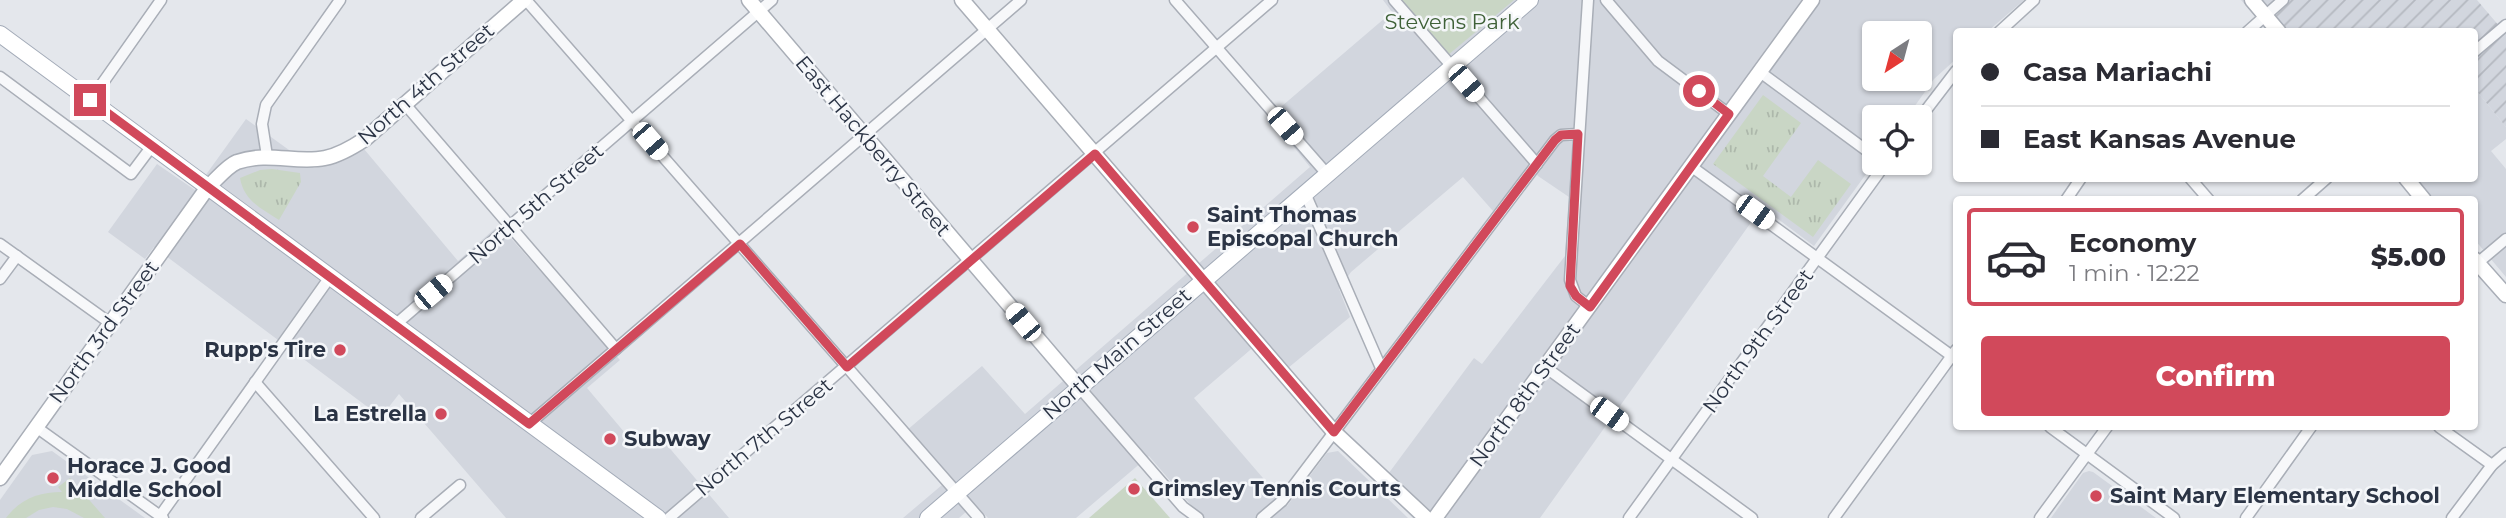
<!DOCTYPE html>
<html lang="en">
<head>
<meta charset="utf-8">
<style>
  :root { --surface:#fff; --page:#f7f7f7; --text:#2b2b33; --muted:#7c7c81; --line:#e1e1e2; --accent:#d1495b }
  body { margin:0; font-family:Montserrat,sans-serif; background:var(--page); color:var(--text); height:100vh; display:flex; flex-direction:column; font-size:26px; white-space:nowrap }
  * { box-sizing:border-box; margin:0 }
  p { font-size:23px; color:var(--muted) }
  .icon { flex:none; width:38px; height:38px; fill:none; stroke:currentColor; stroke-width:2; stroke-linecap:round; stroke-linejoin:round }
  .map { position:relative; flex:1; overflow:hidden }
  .details { position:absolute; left:1953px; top:196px; width:525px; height:234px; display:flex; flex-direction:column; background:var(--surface); border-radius:7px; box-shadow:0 2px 5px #0004 }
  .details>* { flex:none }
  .hud { position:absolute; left:1953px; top:28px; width:525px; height:154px; border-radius:7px; box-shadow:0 2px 5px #0004; display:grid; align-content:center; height:154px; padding:0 28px; background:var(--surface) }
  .needle { width:46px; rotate:216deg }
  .buttons { position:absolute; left:1862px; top:21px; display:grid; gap:14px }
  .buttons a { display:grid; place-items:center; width:70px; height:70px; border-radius:7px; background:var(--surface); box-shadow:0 2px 5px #0004; font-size:35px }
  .end { position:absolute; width:32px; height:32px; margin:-16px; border:9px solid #d1495b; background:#fff; box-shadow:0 0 0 4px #fff }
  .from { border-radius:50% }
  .car { position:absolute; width:21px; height:42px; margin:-21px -10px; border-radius:9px; box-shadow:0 0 5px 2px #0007; background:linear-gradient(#fff 24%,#345 0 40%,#fff 0 76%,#345 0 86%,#fff 0) }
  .hud b { display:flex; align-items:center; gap:24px; height:66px; font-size:26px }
  .hud b+b { border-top:2px solid var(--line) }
  .hud i { width:18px; height:18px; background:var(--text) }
  ul { padding:12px 0 0; list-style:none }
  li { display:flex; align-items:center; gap:21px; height:98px; margin:0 14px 10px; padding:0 14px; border:4px solid transparent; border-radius:7px }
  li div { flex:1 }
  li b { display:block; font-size:26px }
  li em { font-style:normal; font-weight:800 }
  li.active { border-color:var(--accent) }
  li>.icon { width:63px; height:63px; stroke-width:1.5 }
  .primary-button { display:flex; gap:14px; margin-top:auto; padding:14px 28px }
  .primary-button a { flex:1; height:80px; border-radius:7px; background:var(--accent); color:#fff; font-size:28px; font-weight:800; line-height:80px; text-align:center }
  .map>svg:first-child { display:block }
  .built { fill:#d2d6de; fill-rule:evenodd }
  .industrial { fill:url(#industrial-furrows) }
  .grass { fill:url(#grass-tufts) }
  .green { fill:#c9d6c5 }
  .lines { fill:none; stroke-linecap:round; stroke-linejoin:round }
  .street-casing { stroke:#a9aeb7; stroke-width:13 }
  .secondary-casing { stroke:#a9aeb7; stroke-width:17 }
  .primary-casing { stroke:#a3abb8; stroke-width:18 }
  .street { stroke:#f7f8fa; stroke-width:10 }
  .secondary { stroke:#fff; stroke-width:14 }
  .primary { stroke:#fff; stroke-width:16 }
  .route { stroke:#d1495b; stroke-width:9 }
  .poi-dot { fill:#d1495b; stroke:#f4f6f9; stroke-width:2.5 }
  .labels { text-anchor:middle; stroke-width:5; stroke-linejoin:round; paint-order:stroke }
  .park-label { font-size:21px; fill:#3f6138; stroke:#f4f6f9 }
  .street-label { font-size:21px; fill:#2b3445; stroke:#f4f6f9 }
  .poi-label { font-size:21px; font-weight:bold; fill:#2b3445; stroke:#f4f6f9; text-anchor:start }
</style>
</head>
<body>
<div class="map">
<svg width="2506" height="518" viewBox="0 0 2506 518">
  <defs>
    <pattern id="industrial-furrows" width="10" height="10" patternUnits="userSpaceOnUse" patternTransform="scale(1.75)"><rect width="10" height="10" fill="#d2d6de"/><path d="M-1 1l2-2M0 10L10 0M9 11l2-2" fill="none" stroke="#b4b8c0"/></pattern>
    <pattern id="grass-tufts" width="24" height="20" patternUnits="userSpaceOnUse" patternTransform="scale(1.75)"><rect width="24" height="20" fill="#c9d6c5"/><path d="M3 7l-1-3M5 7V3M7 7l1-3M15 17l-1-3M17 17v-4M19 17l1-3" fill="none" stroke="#adb8ab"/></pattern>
  </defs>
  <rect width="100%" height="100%" fill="#e4e7ec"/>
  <!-- built -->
  <g class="built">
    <path d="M 1383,0 L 2024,0 L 1988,31 L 1956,32 L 1956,59 L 1934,79 L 1907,117 L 1874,117 L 1874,163 L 1814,246 L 1762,207 L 1540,518 L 1413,518 L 1380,485 L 1474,358 L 1482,364 L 1565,256 L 1569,197 L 1538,176 L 1530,165 L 1493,211 L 1463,177 L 1351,272 L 1339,289 L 1350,317 L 1288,368 L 1263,339 L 1194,398 L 1287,506 L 1327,453 L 1338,451 L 1408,518 L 1202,518 L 1149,456 L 1076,518 L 988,518 L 975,504 L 959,518 L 903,518 L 942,485 L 899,437 L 982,366 L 1025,414 L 1310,167 L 1269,117 L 1392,12 ZM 1874,33 L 1920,33 L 1920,79 L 1874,79 Z"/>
    <polygon points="2475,89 2506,127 2506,139 2491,151 2506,169 2506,277 2475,240 2474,200 2440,199 2438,198 2414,199 2396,179 2474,178"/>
    <polygon points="246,119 314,168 332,164 364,149 458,261 499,225 620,360 587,388 636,446 655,431 729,518 506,518 399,394 381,417 154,247 145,259 108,232 157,164 195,190"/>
    <polygon points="52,451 145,518 0,518 0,500 32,455"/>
    <polygon points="2089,471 2093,472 2156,518 2051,518 2083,473"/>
  </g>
  <!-- industrial -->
  <polygon class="industrial" points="2241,0 2477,0 2506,34 2506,127 2475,89 2474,32 2268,31"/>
  <!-- grass -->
  <g class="grass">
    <polygon points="1763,95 1801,123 1763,176 1791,197 1818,160 1851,184 1813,237 1713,164"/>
    <path d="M 272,169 L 300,173 L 301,182 L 279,220 C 261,208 244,201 240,178 L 260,170 Z"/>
  </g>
  <!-- green -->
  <g class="green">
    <polygon points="1401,0 1514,0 1448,55"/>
    <path d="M 70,478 L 105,518 L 84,518 L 67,509 L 53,507 L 39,510 L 26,518 L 6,518 C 20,499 39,492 62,492 L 58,487 Z"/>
    <polygon points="1135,478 1170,518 1089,518"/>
  </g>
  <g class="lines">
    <!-- street casing -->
    <g class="street-casing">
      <g id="street">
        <polyline points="526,0 979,518"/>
        <polyline points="1175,0 1327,174"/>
        <polyline points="1394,0 1537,164"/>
        <polyline points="1588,0 1570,280 1576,296 1590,307"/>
        <polyline points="1606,0 1658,61 1729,114"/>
        <polyline points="1999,32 2034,0"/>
        <polyline points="2247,32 2283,0"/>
        <polyline points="2474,52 2506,25"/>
        <polyline points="1760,72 1874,156"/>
        <polyline points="0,77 131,174 152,146"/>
        <polyline points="90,101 161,0"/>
        <polyline points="404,103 616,349"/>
        <polyline points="1920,118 1956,71"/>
        <polyline points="267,156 262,124 266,105 340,0"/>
        <polyline points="1692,167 1956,359"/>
        <polyline points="2190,178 2209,200"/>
        <polyline points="1305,193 1381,368"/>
        <polyline points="2066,200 2081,178"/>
        <polyline points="2302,200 2327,178"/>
        <polyline points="0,244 110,323"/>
        <polyline points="2474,266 2506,239"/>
        <polyline points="0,279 17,256"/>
        <polyline points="395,325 772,0"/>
        <polyline points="1545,367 1752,518"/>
        <polyline points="255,382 374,518"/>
        <polyline points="1079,387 1183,507 1198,518"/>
        <polyline points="529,424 1021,0"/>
        <polyline points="36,427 163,518"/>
        <polyline points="2050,427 2174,518"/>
        <polyline points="2439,427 2492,465"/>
        <polyline points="160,516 330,277"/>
        <polyline points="421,518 460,485"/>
        <polyline points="669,518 1272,0"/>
        <polyline points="1262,518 1282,501 1555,140 1561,135 1578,134"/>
        <polyline points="1629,518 1886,163"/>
        <polyline points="1834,518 1956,350"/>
        <polyline points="2040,518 2107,427"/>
        <polyline points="2246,518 2311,427"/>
        <polyline points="2452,518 2492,465 2506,453"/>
      </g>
    </g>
    <!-- secondary casing -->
    <g class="secondary-casing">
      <g id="secondary">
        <polyline points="749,0 1079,387"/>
        <polyline points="962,0 1334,432 1426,518"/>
        <polyline points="2252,0 2279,32"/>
        <polyline points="2406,178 2424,200"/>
        <polyline points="2474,259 2506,295"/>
        <path d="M 0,478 L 208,187 C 216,180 227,166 237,162 C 269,151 296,164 325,158 C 340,155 353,147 365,139 L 524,0"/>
        <polyline points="1435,518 1812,0"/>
      </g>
    </g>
    <!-- primary casing -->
    <g class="primary-casing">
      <g id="primary">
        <polyline points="0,34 658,518"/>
        <polyline points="928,518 1530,0"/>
      </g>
    </g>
    <!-- street -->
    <use href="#street" class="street"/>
    <!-- secondary -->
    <use href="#secondary" class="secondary"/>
    <!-- primary -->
    <use href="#primary" class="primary"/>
  </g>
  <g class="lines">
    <!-- route -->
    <polyline class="route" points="90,100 529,424 740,244 847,367 1095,154 1334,432 1555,140 1561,135 1578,134 1570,286 1576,296 1590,307 1729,114 1699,91"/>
  </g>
  <!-- markers -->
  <g class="poi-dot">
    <circle cx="1193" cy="227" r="7"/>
    <circle cx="340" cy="350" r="7"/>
    <circle cx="441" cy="414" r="7"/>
    <circle cx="610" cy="439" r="7"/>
    <circle cx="53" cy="478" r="7"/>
    <circle cx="1134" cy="489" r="7"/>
    <circle cx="2096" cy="496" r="7"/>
  </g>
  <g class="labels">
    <!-- park labels -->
    <g class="park-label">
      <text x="1452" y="29">Stevens Park</text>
    </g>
    <!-- street labels -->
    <g class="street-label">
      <text transform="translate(426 84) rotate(-41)" y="7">North 4th Street</text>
      <text transform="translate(873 146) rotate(50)" y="7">East Hackberry Street</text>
      <text transform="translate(536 204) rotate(-41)" y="7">North 5th Street</text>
      <text transform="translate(104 332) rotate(-54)" y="7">North 3rd Street</text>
      <text transform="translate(1758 341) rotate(-54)" y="7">North 9th Street</text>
      <text transform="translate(1117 354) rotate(-41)" y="7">North Main Street</text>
      <text transform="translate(1525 395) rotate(-54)" y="7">North 8th Street</text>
      <text transform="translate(764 437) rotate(-40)" y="7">North 7th Street</text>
    </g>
    <!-- poi labels -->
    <g class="poi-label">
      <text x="1207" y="222">Saint Thomas<tspan x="1207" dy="24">Episcopal Church</tspan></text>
      <text x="326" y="357" text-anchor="end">Rupp's Tire</text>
      <text x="427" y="421" text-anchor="end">La Estrella</text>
      <text x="624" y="446">Subway</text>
      <text x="67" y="473">Horace J. Good<tspan x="67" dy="24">Middle School</tspan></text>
      <text x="1148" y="496">Grimsley Tennis Courts</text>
      <text x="2110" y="503">Saint Mary Elementary School</text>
    </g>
  </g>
</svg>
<div class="buttons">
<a><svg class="needle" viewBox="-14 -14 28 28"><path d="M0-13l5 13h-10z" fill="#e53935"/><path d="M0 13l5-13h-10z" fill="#7c7c81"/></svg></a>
<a><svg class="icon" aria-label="locate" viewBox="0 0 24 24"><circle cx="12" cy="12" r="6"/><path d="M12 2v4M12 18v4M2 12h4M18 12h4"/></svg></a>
</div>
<i class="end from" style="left:1699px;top:91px"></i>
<i class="end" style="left:90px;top:100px"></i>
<i class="car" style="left:1466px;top:83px;rotate:139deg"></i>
<i class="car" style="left:1285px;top:126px;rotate:139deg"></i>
<i class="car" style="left:650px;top:141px;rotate:139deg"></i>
<i class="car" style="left:1755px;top:212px;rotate:126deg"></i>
<i class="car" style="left:433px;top:292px;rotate:50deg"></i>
<i class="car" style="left:1023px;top:322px;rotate:320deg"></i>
<i class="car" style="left:1609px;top:414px;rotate:126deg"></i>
<div class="hud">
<b><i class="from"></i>Casa Mariachi</b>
<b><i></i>East Kansas Avenue</b>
</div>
<section class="details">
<ul>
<li class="active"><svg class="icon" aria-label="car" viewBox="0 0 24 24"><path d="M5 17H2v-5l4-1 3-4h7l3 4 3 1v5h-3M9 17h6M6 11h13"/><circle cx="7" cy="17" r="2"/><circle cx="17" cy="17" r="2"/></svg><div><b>Economy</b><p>1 min · 12:22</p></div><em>$5.00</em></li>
</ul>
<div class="primary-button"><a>Confirm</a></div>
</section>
</div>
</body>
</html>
